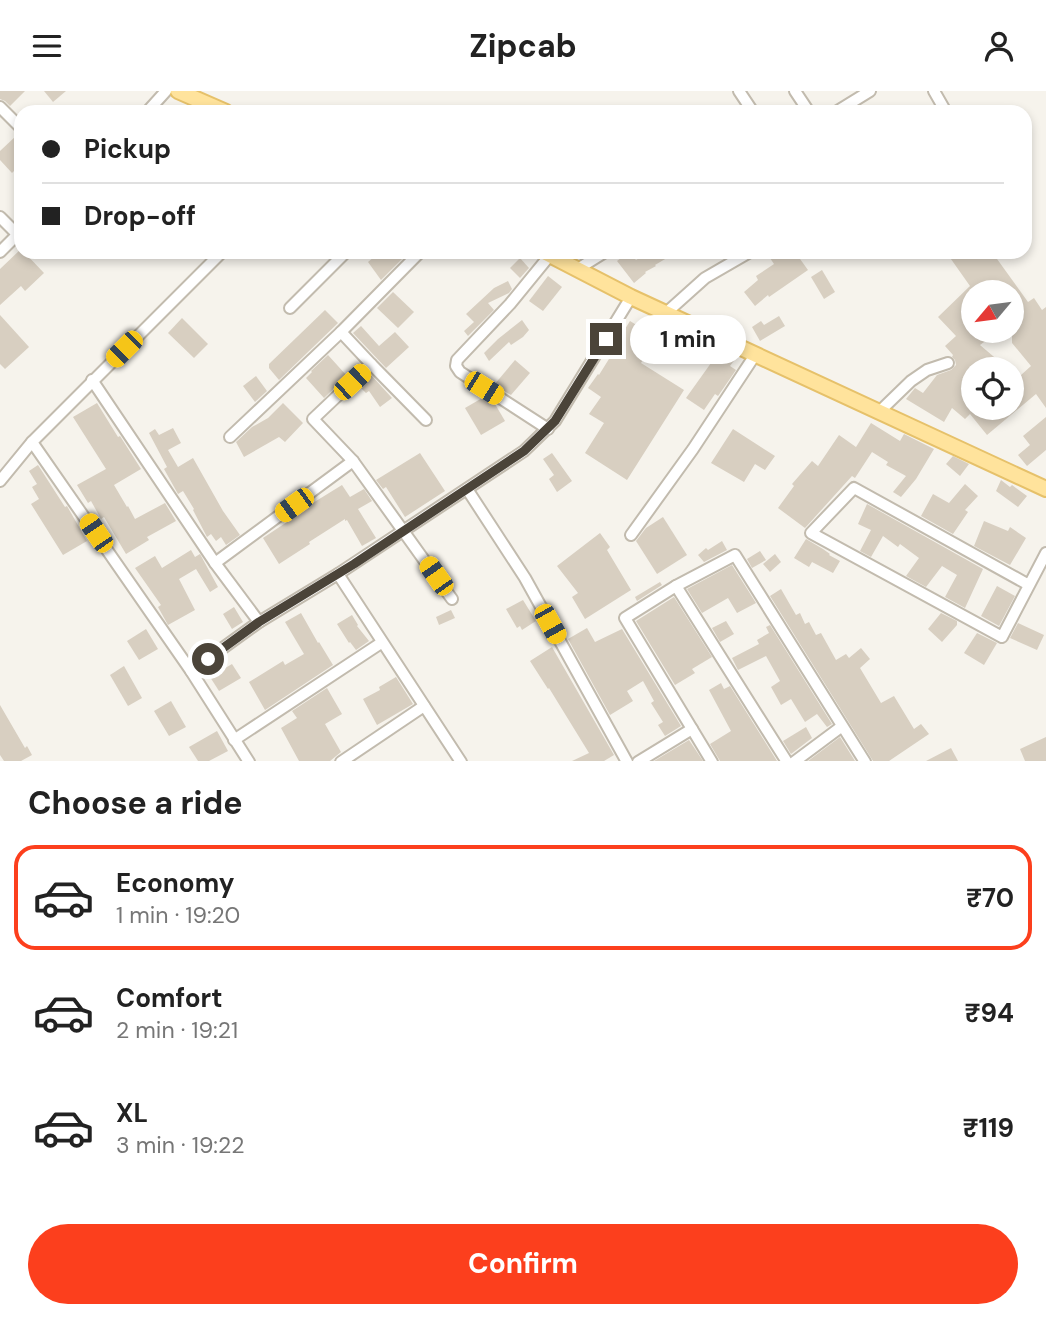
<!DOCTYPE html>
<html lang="en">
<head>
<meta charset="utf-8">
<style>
  :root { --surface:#fff; --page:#f6f6f6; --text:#222; --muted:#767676; --line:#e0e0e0; --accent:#fc3f1d }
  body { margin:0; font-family:"DM Sans",sans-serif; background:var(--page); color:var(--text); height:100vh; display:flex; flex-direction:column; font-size:26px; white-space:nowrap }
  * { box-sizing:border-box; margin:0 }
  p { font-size:23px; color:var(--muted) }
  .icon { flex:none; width:38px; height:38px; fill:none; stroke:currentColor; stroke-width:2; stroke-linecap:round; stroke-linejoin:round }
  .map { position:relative; height:670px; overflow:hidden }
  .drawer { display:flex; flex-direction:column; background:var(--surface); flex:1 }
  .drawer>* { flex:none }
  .top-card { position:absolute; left:14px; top:14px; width:1018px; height:154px; border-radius:21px; box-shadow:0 4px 10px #0003; display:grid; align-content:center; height:154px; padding:0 28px; background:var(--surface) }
  .needle { width:46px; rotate:241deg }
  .fabs { position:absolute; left:961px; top:189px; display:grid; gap:14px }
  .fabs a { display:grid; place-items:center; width:63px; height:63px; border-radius:50%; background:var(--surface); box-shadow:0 4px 10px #0003; font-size:35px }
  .end { position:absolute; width:32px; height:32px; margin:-16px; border:9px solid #4b4439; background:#fff; box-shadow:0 0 0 4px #fff }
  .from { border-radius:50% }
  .bubble { position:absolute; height:49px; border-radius:24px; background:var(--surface); box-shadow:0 4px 10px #0003; font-size:23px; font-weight:700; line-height:49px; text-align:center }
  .car { position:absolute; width:21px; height:42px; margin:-21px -10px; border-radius:9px; box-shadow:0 0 5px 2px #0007; background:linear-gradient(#f5c518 24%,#345 0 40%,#f5c518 0 76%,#345 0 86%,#f5c518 0) }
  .top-card b { display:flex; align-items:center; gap:24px; height:66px; font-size:26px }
  .top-card b+b { border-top:2px solid var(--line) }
  .top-card i { width:18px; height:18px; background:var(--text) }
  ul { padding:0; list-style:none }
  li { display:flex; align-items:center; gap:21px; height:105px; margin:0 14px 10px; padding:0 14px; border:4px solid transparent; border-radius:21px }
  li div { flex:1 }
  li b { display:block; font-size:26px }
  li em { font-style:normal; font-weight:700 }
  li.selected { border-color:var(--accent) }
  li>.icon { width:63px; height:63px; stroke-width:1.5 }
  h2 { padding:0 28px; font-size:32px; line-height:84px }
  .action { display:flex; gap:14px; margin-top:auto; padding:14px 28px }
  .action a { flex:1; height:80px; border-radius:42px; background:var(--accent); color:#fff; font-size:28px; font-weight:700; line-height:80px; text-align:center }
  header { display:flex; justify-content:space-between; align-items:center; height:91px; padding:0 28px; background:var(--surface); font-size:32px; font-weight:700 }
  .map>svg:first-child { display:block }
  .building { fill:#d8cfc1; fill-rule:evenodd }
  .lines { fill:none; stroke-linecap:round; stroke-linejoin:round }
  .minor-casing { stroke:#c2bbae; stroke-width:14 }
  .major-casing { stroke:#e6c16a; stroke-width:18 }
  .minor { stroke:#fff; stroke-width:10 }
  .major { stroke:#ffe39c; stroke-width:14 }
  .route { stroke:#4b4439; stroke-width:9 }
</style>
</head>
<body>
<header><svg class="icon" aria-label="menu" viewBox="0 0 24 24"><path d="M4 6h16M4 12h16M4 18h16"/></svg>Zipcab<svg class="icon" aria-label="person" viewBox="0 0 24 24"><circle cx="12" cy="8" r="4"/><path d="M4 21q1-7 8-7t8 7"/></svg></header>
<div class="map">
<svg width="1046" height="671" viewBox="0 0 1046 671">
  <rect width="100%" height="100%" fill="#f6f3ec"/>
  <!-- building -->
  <g class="building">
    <polygon points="0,0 25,0 10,15 5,10 0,8"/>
    <polygon points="44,0 66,0 53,11"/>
    <polygon points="17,44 21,45 21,73 12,82 0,69 0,60"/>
    <polygon points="21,158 21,161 24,161 44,182 25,200 21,195 0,214 0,178"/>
    <polygon points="380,161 409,161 381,189 368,171"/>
    <polygon points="629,161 636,169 650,161 677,161 655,174 656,175 645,181 646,182 634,192 617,170"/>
    <polygon points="766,161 782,161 785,167 795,161 808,179 769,206 768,204 755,215 744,201 758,189 756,185 774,173"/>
    <path d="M 946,161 L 992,161 L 1028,211 L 1034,207 L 1042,219 L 1046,216 L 1046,317 L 1036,303 L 987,344 L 970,323 L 965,328 L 952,317 L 944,331 L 906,308 L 915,297 L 923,302 L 937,284 L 951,279 L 956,274 L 955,269 L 952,266 L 953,264 L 945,255 L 956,245 L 938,226 L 970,195 ZM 973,201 L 1012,201 L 1012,252 L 1031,275 L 1012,292 L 1012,317 L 973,317 L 973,311 L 962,302 L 969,293 L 962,288 L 972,278 L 993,278 L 1000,271 L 980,254 L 999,240 L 973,240 Z"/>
    <polygon points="520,167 529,177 520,187 510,177"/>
    <polygon points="822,179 835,201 824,208 811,186"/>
    <polygon points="548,185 562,196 543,220 529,210"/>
    <polygon points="508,190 512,198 509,202 488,212 494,219 468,245 464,240 474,231 466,223 494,197"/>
    <polygon points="393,201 414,221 398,237 377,217"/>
    <polygon points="325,219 338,232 279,289 269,277 269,273"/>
    <polygon points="0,224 29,256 5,278 0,273"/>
    <polygon points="779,225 785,235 760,250 752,236 761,230 764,234"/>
    <polygon points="182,227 208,253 194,267 168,242"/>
    <polygon points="522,229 529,239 523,246 511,254 509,251 489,270 484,262 498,248"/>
    <polygon points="630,230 656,246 641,272 684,299 627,389 585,362 604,332 589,323 601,306 588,297 598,283 599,284 622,247 620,246"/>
    <polygon points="361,235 379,255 395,241 409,256 386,277 353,242"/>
    <polygon points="721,258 736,267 730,275 736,279 718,305 715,303 704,319 686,307"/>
    <polygon points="328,264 347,285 324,307 306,287 312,281 311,280"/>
    <polygon points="515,269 530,282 511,304 494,294"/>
    <polygon points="371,284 392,307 380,316 369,300 366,302 359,295"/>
    <polygon points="256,285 267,300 255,311 243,295"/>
    <polygon points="484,306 495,313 505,330 481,344 465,317"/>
    <polygon points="97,312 118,346 120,345 141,378 114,394 127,416 128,415 135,428 165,412 176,430 147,446 149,449 126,463 104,426 101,428 91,410 88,412 77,394 106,378 73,326"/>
    <polygon points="283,312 303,332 285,351 279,346 244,366 236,351 252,336 268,327"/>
    <polygon points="1046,326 1046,359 1027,375 1018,364 1030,354 1023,345"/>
    <polygon points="871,332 900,350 904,343 934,358 916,388 901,406 893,401 906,385 886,374 888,371 872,361 855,387 852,385 805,437 778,417 794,395 792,393 812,370 818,375 839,344 856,356"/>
    <polygon points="173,337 181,352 168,359 178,376 193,367 223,420 240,444 226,454 221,446 216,450 211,443 207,446 193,419 194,418 183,400 178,403 164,378 167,376 149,342 155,338 159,344"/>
    <polygon points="733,338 775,365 765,379 755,373 744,391 711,372"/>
    <polygon points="420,362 445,400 405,426 386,396 383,398 376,389"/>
    <polygon points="552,362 572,390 557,401 549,388 554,384 543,368"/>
    <polygon points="953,365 969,373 960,385 946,373"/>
    <polygon points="38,374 65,416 67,415 87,450 63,464 31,413 39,408 32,396 37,393 29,380"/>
    <polygon points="1001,389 1010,396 1012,394 1027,405 1018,416 996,400"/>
    <polygon points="965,393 978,405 965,419 968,421 953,443 921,425 933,403 949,412"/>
    <polygon points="342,394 350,406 364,398 372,410 358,418 376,447 362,455 347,429 345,430 345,428 309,451 310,453 279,473 263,447 296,425 295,423"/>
    <polygon points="867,413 983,478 965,517 945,506 957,484 942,475 926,496 906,485 919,467 900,453 898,456 883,445 871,466 860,460 871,439 858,433"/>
    <polygon points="663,426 687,464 657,483 636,450 646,437"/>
    <polygon points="984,430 1008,440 1010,436 1026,447 1010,474 974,455"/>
    <polygon points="600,442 610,456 607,459 631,499 585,528 572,506 578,502 557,475"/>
    <polygon points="806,448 823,458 830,463 829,464 840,470 833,482 812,471 809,476 794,467"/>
    <polygon points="722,450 727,459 704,471 698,464 706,457 708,459"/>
    <polygon points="191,459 195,466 200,463 218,496 210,501 196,478 179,488 195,519 168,534 158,516 161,514 135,477 155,465 162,477"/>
    <polygon points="760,460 766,469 752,477 747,468"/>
    <polygon points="775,463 781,471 770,481 763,473"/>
    <polygon points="732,474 756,512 737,522 728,507 702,522 687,498"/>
    <polygon points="660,491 662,494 637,510 635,506"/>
    <polygon points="997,495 1015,505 999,535 981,525"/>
    <polygon points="781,498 796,524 800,522 805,533 809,531 816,544 821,542 836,569 846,563 849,567 861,557 870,568 860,577 881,612 894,605 914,638 921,633 929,643 889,670 873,670 770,505"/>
    <polygon points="674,506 712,566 692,578 695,582 675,594 636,530"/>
    <polygon points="523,509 536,530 522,539 520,535 517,537 506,518"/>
    <polygon points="234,516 243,531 232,538 223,523"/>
    <polygon points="451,519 455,527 439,534 436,526"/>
    <polygon points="301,522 318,552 319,551 333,574 265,619 249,591 283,570 285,574 304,563 285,531"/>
    <polygon points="941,522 957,530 957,534 942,551 928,538"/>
    <polygon points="352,524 358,534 357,535 369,550 356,559 350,551 349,552 337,533"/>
    <polygon points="726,530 734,543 720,551 712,537"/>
    <polygon points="1018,532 1044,544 1037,559 1010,547"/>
    <polygon points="770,534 832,633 827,636 817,623 805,631 791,608 781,614 771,596 780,590 766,565 738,579 732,567 759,553 757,549 769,542 766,536"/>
    <polygon points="587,537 595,551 622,538 681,635 665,645 658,634 663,631 651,612 654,610 643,590 627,600 633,610 610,624 568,548"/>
    <polygon points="146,538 158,558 139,569 127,550"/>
    <polygon points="977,542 997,552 984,574 964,562"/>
    <polygon points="552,556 614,664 604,670 572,670 589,662 549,597 548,598 530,570"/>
    <polygon points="232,573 241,587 219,600 210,586"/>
    <polygon points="124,575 142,607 128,615 110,584"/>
    <polygon points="396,586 413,613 377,634 363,608 380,599 379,596"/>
    <polygon points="721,592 724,598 730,595 777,670 720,670 710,653 731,640 709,599"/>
    <polygon points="327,597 342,623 325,633 341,661 330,670 299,670 281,637 297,627 292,620"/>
    <polygon points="171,610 186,636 169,645 154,620"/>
    <polygon points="0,614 25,657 27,655 32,664 21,670 4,670 0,664"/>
    <polygon points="806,636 812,647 791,663 783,650"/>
    <polygon points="217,640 228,660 209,670 198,670 189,656"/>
    <polygon points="840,646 855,670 808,670"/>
    <polygon points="1046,646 1046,670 1025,670 1020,658"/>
    <polygon points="689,649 703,670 654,670"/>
    <polygon points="951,657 958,670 926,670"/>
  </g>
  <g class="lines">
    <!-- minor casing -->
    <g class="minor-casing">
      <g id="minor">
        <polyline points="739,0 753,21"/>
        <polyline points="795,0 809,21"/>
        <polyline points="934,0 946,21"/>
        <polyline points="0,16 21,37"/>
        <polyline points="147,21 166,0"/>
        <polyline points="836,21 870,0"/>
        <polyline points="0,126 17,143"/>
        <polyline points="0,161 21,140"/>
        <polyline points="222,161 32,351 191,580 249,671"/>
        <polyline points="420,161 341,241 371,273 313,328 353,370 452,508"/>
        <polyline points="576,179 605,161"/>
        <polyline points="290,217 346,161"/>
        <polyline points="666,222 705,187 750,161"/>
        <polyline points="371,273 426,329"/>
        <polyline points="92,289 215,472 259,531"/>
        <polyline points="879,321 911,290 927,279 948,272"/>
        <polyline points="548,338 460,281 456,275 457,269 510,213 550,164"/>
        <polyline points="230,346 341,241"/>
        <polyline points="0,390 32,351"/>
        <polyline points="467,398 525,487 627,671"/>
        <polyline points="631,444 693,358 755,264"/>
        <polyline points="215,472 353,370"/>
        <polyline points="1029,494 854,397 811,442 1002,546 1046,462"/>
        <polyline points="676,495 625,527 712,671"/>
        <polyline points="191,580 259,531 338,483"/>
        <polyline points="234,649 381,552"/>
        <polyline points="341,671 424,615"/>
        <polyline points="461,671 338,483 524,360 555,330 631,206"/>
        <polyline points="638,671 692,638"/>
        <polyline points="787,671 676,495 735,464 865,671"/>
        <polyline points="794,671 841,636"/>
      </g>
    </g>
    <!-- major casing -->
    <g class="major-casing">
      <g id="major">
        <polyline points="178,0 226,21"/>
        <polyline points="544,161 631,206 1046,398"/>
      </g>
    </g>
    <!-- minor -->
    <use href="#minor" class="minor"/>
    <!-- major -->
    <use href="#major" class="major"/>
  </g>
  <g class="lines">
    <!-- route -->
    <polyline class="route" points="208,568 259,531 354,473 524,360 555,330 606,248"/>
  </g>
</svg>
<div class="fabs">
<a><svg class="needle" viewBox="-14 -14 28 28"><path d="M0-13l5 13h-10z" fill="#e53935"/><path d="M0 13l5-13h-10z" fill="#767676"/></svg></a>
<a><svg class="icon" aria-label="locate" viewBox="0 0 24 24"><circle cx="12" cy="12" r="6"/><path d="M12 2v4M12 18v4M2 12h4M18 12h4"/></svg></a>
</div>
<i class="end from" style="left:208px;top:568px"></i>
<i class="end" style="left:606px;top:248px"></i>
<div class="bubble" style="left:630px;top:224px;width:116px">1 min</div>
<i class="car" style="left:124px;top:258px;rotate:225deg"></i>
<i class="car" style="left:352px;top:291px;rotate:47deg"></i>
<i class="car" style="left:484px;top:297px;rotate:122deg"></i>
<i class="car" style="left:294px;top:414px;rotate:234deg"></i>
<i class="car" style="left:96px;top:442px;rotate:326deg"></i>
<i class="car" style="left:436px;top:485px;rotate:325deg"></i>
<i class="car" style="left:550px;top:533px;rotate:151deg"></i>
<div class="top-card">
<b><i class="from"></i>Pickup</b>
<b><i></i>Drop-off</b>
</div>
</div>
<section class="drawer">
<h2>Choose a ride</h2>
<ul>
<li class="selected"><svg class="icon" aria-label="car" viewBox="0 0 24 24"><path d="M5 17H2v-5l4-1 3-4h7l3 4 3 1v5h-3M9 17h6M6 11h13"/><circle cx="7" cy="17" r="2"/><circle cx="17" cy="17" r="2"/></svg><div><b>Economy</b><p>1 min · 19:20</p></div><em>₹70</em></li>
<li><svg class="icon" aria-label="car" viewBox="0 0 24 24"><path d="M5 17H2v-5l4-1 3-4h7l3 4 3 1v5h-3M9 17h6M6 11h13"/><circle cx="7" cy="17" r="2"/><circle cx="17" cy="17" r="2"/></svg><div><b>Comfort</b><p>2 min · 19:21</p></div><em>₹94</em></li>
<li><svg class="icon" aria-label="car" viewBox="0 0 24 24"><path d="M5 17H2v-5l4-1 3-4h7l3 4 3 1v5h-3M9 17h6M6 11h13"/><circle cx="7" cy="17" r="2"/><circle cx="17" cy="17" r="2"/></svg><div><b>XL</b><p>3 min · 19:22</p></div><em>₹119</em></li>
</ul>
<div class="action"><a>Confirm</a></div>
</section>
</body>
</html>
